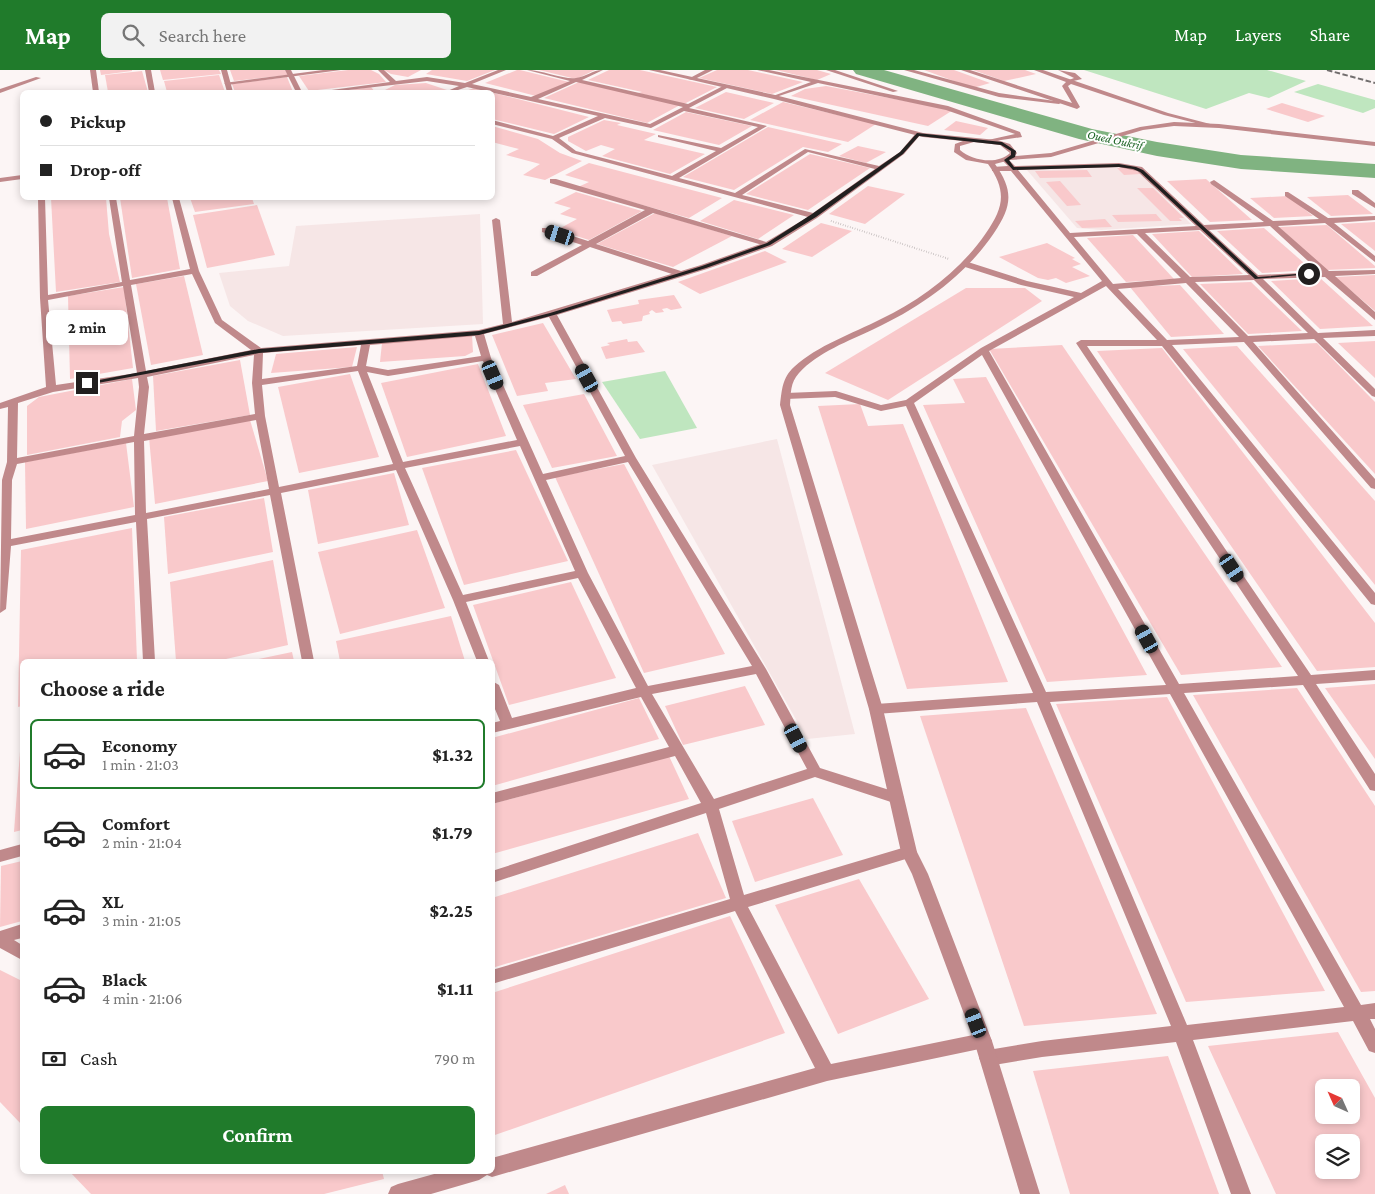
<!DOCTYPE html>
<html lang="en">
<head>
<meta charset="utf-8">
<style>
  :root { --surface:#fff; --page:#f2f2f2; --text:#222; --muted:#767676; --line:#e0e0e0; --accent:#207b2b }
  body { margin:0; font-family:"Crimson Pro",serif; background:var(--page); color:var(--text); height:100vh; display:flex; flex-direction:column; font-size:19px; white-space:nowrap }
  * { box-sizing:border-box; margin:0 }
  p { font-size:16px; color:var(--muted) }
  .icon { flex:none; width:28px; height:28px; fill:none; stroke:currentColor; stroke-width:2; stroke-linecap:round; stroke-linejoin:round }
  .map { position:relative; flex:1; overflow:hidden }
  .drawer { position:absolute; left:20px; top:589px; width:475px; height:515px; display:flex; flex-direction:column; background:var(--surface); border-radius:8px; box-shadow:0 2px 8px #0003 }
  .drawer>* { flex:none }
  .guide { position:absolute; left:20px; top:20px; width:475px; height:110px; border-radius:8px; box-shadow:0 2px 8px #0003; display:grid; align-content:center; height:110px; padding:0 20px; background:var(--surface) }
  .needle { width:32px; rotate:315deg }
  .buttons { position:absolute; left:1315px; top:1009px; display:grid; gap:10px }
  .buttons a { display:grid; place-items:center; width:45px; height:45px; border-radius:8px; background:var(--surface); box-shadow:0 2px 8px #0003; font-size:25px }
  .end { position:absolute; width:22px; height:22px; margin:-11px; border:6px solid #211f1f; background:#fff; box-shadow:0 0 0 2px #fff }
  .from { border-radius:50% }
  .bubble { position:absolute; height:35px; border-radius:8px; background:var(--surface); box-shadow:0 2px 8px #0003; font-size:16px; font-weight:700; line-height:35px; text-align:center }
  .car { position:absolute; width:15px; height:30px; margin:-15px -8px; border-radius:6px; box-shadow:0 0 4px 1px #0007; background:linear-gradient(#222 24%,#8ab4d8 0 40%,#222 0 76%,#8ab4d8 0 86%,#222 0) }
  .guide b { display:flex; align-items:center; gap:18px; height:48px; font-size:19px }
  .guide b+b { border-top:1px solid var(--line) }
  .guide i { width:12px; height:12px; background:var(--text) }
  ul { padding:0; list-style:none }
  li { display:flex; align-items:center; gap:15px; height:70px; margin:0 10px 8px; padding:0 10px; border:2px solid transparent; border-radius:8px }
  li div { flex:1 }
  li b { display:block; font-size:19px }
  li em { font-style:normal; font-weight:700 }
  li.selected { border-color:var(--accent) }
  li>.icon { width:45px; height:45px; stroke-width:1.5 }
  h2 { padding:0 20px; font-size:22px; line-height:60px }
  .pay { display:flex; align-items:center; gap:12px; height:55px; padding:0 20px; font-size:19px }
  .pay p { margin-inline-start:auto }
  .primary-button { display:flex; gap:10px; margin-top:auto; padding:10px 20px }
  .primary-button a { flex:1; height:58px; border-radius:8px; background:var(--accent); color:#fff; font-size:20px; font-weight:700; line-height:58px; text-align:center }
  header { display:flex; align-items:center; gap:30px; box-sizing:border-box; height:70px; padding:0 25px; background:var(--accent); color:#fff }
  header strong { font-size:24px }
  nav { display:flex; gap:28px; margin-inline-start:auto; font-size:18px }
  .search { width:350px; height:45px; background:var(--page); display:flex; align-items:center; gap:12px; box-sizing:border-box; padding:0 18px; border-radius:8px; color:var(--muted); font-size:19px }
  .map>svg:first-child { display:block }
  .built { fill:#f6e6e6 }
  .green { fill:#bfe6bf }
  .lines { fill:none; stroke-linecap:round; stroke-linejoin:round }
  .river { fill:#80b381; fill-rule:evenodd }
  .building { fill:#f9c9cb; fill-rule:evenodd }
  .path { stroke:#aca6a6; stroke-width:2; stroke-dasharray:0.5 2; stroke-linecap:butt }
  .service { fill:#c0898b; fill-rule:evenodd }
  .minor { fill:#c0898b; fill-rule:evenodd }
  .tertiary { fill:#c0898b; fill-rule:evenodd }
  .rail { stroke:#726e6e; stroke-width:2; stroke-dasharray:5.5 2.5; stroke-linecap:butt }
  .route { fill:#211f1f }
  .labels { text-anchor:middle; stroke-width:4; stroke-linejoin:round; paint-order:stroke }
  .far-water-label { font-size:12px; font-style:italic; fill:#1b6323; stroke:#fff }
</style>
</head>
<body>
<header>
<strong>Map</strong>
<div class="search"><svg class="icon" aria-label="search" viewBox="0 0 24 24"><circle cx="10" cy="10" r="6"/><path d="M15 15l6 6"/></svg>Search here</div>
<nav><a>Map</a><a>Layers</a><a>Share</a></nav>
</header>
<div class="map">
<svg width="1375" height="1124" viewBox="0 0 1375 1124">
  <rect width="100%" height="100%" fill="#fcf5f5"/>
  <!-- built -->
  <g class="built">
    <polygon points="1133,96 1191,154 1101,160 1077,158 1027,100"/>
    <polygon points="480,144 483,254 283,266 248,251 230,236 219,203 289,196 296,156"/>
    <polygon points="777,369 855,664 807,669 652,395"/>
  </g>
  <!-- green -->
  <g class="green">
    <polygon points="1084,0 1267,0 1306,11 1269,28 1249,23 1206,39"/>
    <polygon points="1318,14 1375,30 1375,38 1363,43 1294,22"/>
    <polygon points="665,301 697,358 640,369 602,312"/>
  </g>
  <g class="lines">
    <!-- river -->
    <polygon class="river" points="853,0 884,0 1092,59 1157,72 1241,85 1375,94 1375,108 1241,99 1157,86 1079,69 856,4"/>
  </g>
  <!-- building -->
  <g class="building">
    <polygon points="100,0 132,0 132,1 101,5"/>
    <polygon points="160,0 219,0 221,4 163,10"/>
    <polygon points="230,0 285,0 288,5 234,11"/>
    <polygon points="348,0 371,0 379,4 386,12 309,21 299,6"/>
    <polygon points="384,0 421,0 408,7 391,4"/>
    <polygon points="432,0 495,0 467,11 426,4"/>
    <polygon points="517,0 520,0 569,12 536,26 485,13"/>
    <polygon points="539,0 595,0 576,9"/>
    <polygon points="609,0 640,0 717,17 684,34 638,23 642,22 588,10"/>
    <polygon points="717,0 748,0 803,12 772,24 699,8"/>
    <polygon points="776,0 817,0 831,4 817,10"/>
    <polygon points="924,0 954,0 990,13 973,18"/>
    <polygon points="973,0 1025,0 1036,4 1004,11"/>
    <polygon points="142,1 148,22 108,22 105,5"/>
    <polygon points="219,5 225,22 167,22 164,11"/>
    <polygon points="287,7 293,22 235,22 232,14"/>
    <polygon points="579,12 680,35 647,53 544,28"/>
    <polygon points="426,13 447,20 440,22 383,21 395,15"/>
    <polygon points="826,16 953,40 928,56 791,26 805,19"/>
    <polygon points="371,17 375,22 341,22 341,21"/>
    <polygon points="474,18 489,22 463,22"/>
    <polygon points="726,22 774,33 744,49 695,38"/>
    <polygon points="492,23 494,23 589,47 554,64 492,49"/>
    <polygon points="783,32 876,54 848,72 750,50"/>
    <polygon points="1282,33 1325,46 1308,52 1266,39"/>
    <polygon points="686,42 752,56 719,75 653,60"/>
    <polygon points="604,50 621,53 617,55 656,64 644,70 705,84 670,104 602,86 615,79 601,75 586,81 568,71 568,67"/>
    <polygon points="956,51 988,58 980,65 944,60"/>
    <polygon points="492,56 538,69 560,83 582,91 545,110 523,105 540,94 506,85 519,79 492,72"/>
    <polygon points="768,57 842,74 828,82 803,77 734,120 683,107"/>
    <polygon points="858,76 886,82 866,93 839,86"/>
    <polygon points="810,84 870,98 808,140 746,124"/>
    <polygon points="589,93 722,128 689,148 578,117 589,112 565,105"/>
    <polygon points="1132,97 1140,104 1124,105 1117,98"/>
    <polygon points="1087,100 1092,107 1040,108 1035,101"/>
    <polygon points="1206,109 1252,150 1210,152 1167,111"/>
    <polygon points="1060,111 1081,135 1067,136 1046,112"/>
    <polygon points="868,116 905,124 865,154 829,144"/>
    <polygon points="1137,118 1153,118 1184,148 1179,148 1182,151 1170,151"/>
    <polygon points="576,122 642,141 589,170 557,160 577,149 560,144 571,138 554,133"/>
    <polygon points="1348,125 1373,144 1331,146 1307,127"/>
    <polygon points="1288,126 1313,146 1274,148 1250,128"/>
    <polygon points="51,128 106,128 109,164 120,212 56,222"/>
    <polygon points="120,128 167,128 180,199 132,208"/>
    <polygon points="190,128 252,128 254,134 195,142"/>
    <polygon points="734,130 794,145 758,169 700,151"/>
    <polygon points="257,135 275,185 207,198 193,145"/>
    <polygon points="655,143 732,166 673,197 597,174"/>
    <polygon points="1156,144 1162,151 1118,152 1112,145"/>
    <polygon points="1105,149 1112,157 1082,158 1075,151"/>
    <polygon points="1375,152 1375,181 1341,154"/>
    <polygon points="821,153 852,161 812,187 782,179"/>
    <polygon points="1327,155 1375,196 1375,198 1326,200 1279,157"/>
    <polygon points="1264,158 1312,200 1262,203 1217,161"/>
    <polygon points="1199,161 1243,204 1192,207 1152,164"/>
    <polygon points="1133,165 1174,209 1126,212 1087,168"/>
    <polygon points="1047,173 1075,188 1072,189 1081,194 1072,197 1090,206 1066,213 1056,208 1048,210 1038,208 999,187"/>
    <polygon points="765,181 787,192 700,224 678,212"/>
    <polygon points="1375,205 1375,241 1335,207"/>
    <polygon points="184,206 203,285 151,295 136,214"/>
    <polygon points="1320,208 1373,256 1320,259 1271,211"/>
    <polygon points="1251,212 1302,261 1248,264 1200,214"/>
    <polygon points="1180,215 1224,264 1171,267 1130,217"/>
    <polygon points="124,217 133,298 70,309 68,226"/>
    <polygon points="966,218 1025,218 1042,231 888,330 825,303"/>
    <polygon points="674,225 682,238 671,240 667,238 662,239 664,242 656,243 652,240 649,242 650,244 643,246 642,251 623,254 621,251 612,252 607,240 639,234 638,230"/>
    <polygon points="543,253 576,309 545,313 548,321 517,326 492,265"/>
    <polygon points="472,265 473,282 465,286 380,292 382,273"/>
    <polygon points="627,269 628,272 637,271 645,282 606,289 601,277 610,275 607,273"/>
    <polygon points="1375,271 1375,308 1338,273"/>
    <polygon points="1317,273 1375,332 1375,404 1258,276"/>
    <polygon points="1062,275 1282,597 1181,605 989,279"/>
    <polygon points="1237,276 1375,431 1375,515 1183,279"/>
    <polygon points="357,277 352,297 271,303 276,284"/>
    <polygon points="1162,278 1375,553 1375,597 1317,601 1097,281"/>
    <polygon points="240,290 250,345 156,361 153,306"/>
    <polygon points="478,294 506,366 407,387 381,313"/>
    <polygon points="350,304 379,387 299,403 278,317"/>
    <polygon points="986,307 1147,605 1047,612 923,335 965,333 953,309"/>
    <polygon points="132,309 136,340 122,351 120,367 27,385 27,336 39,327"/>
    <polygon points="584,324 617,386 552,398 523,335"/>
    <polygon points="860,334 868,356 903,354 1008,612 907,619 818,336"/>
    <polygon points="250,350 268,411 155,434 149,367"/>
    <polygon points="126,373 134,437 26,459 25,392"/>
    <polygon points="516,380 568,491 464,515 422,398"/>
    <polygon points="624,394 725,584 644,603 555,407"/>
    <polygon points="394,403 409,455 318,474 308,420"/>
    <polygon points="264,428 273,482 168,504 164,447"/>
    <polygon points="132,458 137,591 22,591 22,636 18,637 21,480"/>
    <polygon points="417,460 445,538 340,564 318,482"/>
    <polygon points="273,490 288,575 217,591 176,591 170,512"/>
    <polygon points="571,512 616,608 509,635 473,535"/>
    <polygon points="451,546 465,591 340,591 336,571"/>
    <polygon points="292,582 294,591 254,591 254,590"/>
    <polygon points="1375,614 1375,689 1325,618"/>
    <polygon points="745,616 765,655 683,675 665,636"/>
    <polygon points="1297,618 1375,736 1375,921 1361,922 1193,625"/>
    <polygon points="1167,627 1325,921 1186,932 1056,634"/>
    <polygon points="639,628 659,669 492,716 492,668"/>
    <polygon points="1026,638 1157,944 1024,956 920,646"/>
    <polygon points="21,668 22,760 14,762"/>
    <polygon points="669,686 689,729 492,784 492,734"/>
    <polygon points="813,728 843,785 755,812 732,751"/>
    <polygon points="698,763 726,828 492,898 492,828"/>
    <polygon points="22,791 22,851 0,857 1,796"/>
    <polygon points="859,809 929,929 838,964 775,835"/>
    <polygon points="730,846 785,963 492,1066 492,923"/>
    <polygon points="0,900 22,911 22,1055 0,1032"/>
    <path d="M 1338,962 L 1375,1028 L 1375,1124 L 1276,1124 L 1208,976 ZM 1324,1018 L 1351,1018 L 1351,1045 L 1324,1045 ZM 1324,1072 L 1351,1072 L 1351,1100 L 1324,1100 Z"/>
    <polygon points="1168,986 1219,1124 1070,1124 1033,1001"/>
    <polygon points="69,1101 382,1101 384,1109 324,1124 91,1124"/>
    <polygon points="565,1115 569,1124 546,1124"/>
  </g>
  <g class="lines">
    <!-- path -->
    <polyline class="path" points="831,151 949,189"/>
    <!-- service -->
    <g class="service">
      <polygon points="323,0 341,0 227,15 224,13"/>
      <polygon points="904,0 914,0 999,23 1062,32 1059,34 999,27"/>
      <polygon points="1058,0 1075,3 1082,9 1069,12 1069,10 1074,8"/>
      <polygon points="36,7 41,8 0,23 0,19"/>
      <polygon points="550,109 556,109 773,174 766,176 653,143 596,174 684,202 684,206 678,206 590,177 537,206 531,206 531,202 582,175 542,162 542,158 548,158 588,171 645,140 550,113"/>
    </g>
    <!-- minor -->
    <g class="minor">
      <polygon points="90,0 96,0 99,22 93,22"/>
      <polygon points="145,0 151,0 155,22 149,22"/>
      <polygon points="221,0 227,0 233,22 227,22"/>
      <polygon points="285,0 291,0 302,22 296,22"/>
      <path d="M 378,0 L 384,0 L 396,11 L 427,7 L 465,13 L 498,0 L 506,0 L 472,14 L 531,27 L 570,11 L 527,0 C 541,0 566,10 576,8 C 586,7 592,0 603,0 L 582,10 L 688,34 L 723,16 L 727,16 L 727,18 L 689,38 L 767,56 L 679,108 L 735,123 L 805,79 L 879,96 L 900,82 L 916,63 L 921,64 L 904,84 L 817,148 L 772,176 L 707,199 L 557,245 L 636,388 L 766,599 L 820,698 L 902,724 L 904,728 L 902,732 L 897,734 L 815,707 L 719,739 L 744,825 L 909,776 L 914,778 L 917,782 L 914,786 L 909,788 L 748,837 L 831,994 L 983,963 L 989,965 L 992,971 L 989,977 L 827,1011 L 492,1107 L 487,1105 L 479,1110 L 431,1124 L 388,1124 L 391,1117 L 398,1114 L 445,1101 L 492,1101 L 492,1088 L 815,998 L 735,841 L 492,914 L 492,900 L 730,829 L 706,743 L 492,813 L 492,801 L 701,733 L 675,686 L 492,734 L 492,723 L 669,677 L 641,627 L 492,663 L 492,653 L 500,651 L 492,632 L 492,611 L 499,615 L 512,648 L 636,618 L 578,508 L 466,532 L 489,591 L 477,591 L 453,530 L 396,400 L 281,423 L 314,591 L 302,591 L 270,425 L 147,449 L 155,591 L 143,591 L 136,452 L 11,476 L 6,539 L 0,543 L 2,410 L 7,392 L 8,337 L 0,339 L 0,333 L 46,317 L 40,228 L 38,128 L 45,128 L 48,225 L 122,212 L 109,128 L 116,128 L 130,210 L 190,199 L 172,128 L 179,128 L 199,201 L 222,250 L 261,278 L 479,260 L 503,254 L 492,150 L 496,148 L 500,150 L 512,252 L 701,195 L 766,172 L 808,147 L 572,83 L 552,69 L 492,54 L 492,50 L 553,66 L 598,46 L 467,17 L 452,22 L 445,22 L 459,16 L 427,11 L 331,22 L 317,22 L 390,12 ZM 576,12 L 683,37 L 650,54 L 538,29 ZM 684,41 L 758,57 L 721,78 L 658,65 L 658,67 L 716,81 L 672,106 L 576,81 L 559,68 L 605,48 L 651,58 ZM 808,82 L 875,99 L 813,143 L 742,125 ZM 192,204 L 215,253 L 251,280 L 146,301 L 131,215 ZM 123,216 L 137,303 L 56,315 L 48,230 ZM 549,247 L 625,386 L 543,404 L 491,288 L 484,264 ZM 475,266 L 481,286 L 388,300 L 366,296 L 370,275 ZM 361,275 L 357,296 L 262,309 L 263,283 ZM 254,285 L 252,313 L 255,344 L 144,364 L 149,317 L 147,307 ZM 483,291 L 517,370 L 403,392 L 367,302 L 388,306 ZM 358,301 L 393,394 L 279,417 L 265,346 L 262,315 ZM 138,308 L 139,317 L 134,366 L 17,388 L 18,333 L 53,322 ZM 256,350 L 269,419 L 146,443 L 144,371 ZM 134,372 L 135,445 L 11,469 L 12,410 L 17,394 ZM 520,376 L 575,501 L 463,525 L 405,398 ZM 628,392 L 752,596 L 648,616 L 588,503 L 546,410 ZM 756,604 L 807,699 L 714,729 L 652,624 Z"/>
      <polygon points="705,0 713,0 693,10 688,9"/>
      <polygon points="757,0 769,0 948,36 1020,62 1022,67 988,72 988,70 1015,64 946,40 818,13 773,28 773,26 811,12"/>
      <polygon points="826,0 835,0 898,21 893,22"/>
      <polygon points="961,0 970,0 1072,33 1062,16 1066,12 1034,0 1043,0 1168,43 1214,55 1211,57 1164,45 1071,14 1068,16 1080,37 1077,39"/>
      <path d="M 1004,89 L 1008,89 L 1015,96 L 1119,93 L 1142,97 L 1204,155 L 1264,152 L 1211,114 L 1210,112 L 1214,110 L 1273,151 L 1319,149 L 1285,126 L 1285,122 L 1288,122 L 1328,148 L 1375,146 L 1375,150 L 1334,153 L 1375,186 L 1375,192 L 1325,153 L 1278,156 L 1329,201 L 1375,200 L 1375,204 L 1335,206 L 1375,242 L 1375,250 L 1325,207 L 1263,209 L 1318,263 L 1375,260 L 1375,266 L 1323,268 L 1375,319 L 1375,327 L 1372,326 L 1314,269 L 1253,272 L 1375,409 L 1375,419 L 1371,418 L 1244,272 L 1172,275 L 1375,523 L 1375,535 L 1371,534 L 1162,276 L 1087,276 L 1311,605 L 1375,600 L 1375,610 L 1316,614 L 1375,704 L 1375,721 L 1370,720 L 1303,615 L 1184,623 L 1361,935 L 1375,933 L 1375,949 L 1370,949 L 1375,959 L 1375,983 L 1369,981 L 1353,951 L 1193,970 L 1251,1124 L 1231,1124 L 1176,972 L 1042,987 L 988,996 L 982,994 L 979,988 L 982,982 L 988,980 L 1042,971 L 1171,956 L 1037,632 L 876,644 L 871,642 L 869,639 L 871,636 L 876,634 L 1033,623 L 906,336 L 881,341 L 835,327 L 786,329 L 781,326 L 786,323 L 836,321 L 881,335 L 906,330 L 981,278 L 1074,227 L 1021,215 L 962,196 L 962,192 L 968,192 L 1027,211 L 1081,223 L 1102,211 L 1011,101 L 992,101 L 992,97 L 1008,96 L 1002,90 ZM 1119,97 L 1137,101 L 1196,156 L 1070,163 L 1018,100 ZM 1270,156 L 1320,202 L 1258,205 L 1209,160 ZM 1200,160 L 1249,205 L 1190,207 L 1145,163 ZM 1137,164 L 1181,208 L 1113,214 L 1074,167 ZM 1254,210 L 1308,263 L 1248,266 L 1195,212 ZM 1186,213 L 1239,267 L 1167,270 L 1118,219 ZM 1106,216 L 1157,270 L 1081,270 L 1076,273 L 1298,606 L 1179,614 L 989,281 ZM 982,285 L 1166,615 L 1046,622 L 914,333 ZM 1170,624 L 1344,937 L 1187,955 L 1050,632 Z"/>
      <polygon points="22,105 22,109 0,112 0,108"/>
      <polygon points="1352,120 1358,120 1375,133 1375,138 1352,124"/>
      <polygon points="22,774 22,786 0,792 0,780"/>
      <polygon points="22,854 22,868 14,870 22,875 22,890 0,878 0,861"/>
    </g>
    <!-- tertiary -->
    <path class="tertiary" d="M 649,0 L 660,0 L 775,25 L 923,63 L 997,70 L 1010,74 L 1017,83 L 1015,86 L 1051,83 L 1140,57 L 1174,52 L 1219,54 L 1375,72 L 1375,76 L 1219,58 L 1174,56 L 1143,60 L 1051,87 L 1010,90 L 995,94 C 1014,121 1012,136 994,163 C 965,206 921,237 874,259 C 849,271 818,282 799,303 C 790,313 791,323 790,335 L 883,639 L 917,782 L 928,804 L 992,971 L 1040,1124 L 1020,1124 L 974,971 L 912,804 L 901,782 L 869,639 L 780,335 C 782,320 782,308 794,297 C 818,275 852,264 881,249 C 921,230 961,200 986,163 C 1004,137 1007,121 988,94 L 966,90 L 954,82 L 955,74 L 963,71 L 923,67 L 774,29 ZM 974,72 L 1000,75 L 1010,83 C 998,95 972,91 960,80 L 960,76 Z"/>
    <!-- rail -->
    <polyline class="rail" points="1327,0 1375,13"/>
  </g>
  <!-- route -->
  <polygon class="route" points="917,63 1002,72 1016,81 1015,87 1009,90 1014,97 1119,94 1136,97 1143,100 1258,207 1309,203 1311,204 1255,209 1140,102 1133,99 1119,97 1013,100 1004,90 1011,85 1011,81 1001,75 919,66 903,84 816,147 770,175 706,198 554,245 479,265 259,283 87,315 84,313 259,279 479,261 550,243 702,196 767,173 812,144 900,82"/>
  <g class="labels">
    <!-- far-water labels -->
    <g class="far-water-label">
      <text transform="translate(1115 70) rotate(12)" y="4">Oued Oukrif</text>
    </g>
  </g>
</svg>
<div class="buttons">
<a><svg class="needle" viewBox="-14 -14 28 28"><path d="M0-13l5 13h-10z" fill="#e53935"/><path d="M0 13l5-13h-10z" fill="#767676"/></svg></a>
<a><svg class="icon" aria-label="layers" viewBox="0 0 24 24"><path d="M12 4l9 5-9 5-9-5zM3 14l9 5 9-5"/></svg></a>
</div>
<i class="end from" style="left:1309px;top:204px"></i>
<i class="end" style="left:87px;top:313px"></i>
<div class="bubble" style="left:46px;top:240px;width:82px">2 min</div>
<i class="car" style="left:560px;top:165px;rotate:288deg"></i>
<i class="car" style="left:493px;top:305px;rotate:157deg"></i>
<i class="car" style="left:587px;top:308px;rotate:331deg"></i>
<i class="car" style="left:1232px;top:498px;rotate:146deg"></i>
<i class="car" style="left:1147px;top:569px;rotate:331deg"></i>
<i class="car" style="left:796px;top:668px;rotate:152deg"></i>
<i class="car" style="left:976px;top:953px;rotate:339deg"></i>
<div class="guide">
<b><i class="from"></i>Pickup</b>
<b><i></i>Drop-off</b>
</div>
<section class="drawer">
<h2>Choose a ride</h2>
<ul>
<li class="selected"><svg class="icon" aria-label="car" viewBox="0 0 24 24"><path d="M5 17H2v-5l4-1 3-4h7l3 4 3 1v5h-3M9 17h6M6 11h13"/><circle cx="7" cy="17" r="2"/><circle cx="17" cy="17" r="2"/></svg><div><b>Economy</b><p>1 min · 21:03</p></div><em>$1.32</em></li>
<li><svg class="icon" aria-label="car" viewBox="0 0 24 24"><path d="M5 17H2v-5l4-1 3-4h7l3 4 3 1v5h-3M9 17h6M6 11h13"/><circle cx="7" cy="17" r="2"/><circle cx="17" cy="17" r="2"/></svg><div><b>Comfort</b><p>2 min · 21:04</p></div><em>$1.79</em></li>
<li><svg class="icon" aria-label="car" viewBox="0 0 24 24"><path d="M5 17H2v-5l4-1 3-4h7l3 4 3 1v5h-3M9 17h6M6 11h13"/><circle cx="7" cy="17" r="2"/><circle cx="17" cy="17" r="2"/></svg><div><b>XL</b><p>3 min · 21:05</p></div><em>$2.25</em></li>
<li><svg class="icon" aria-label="car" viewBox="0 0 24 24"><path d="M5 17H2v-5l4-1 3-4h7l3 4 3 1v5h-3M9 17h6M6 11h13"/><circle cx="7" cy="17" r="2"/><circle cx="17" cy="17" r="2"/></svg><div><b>Black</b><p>4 min · 21:06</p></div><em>$1.11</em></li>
</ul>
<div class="pay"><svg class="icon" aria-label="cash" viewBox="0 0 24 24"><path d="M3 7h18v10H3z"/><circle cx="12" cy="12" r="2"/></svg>Cash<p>790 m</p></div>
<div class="primary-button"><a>Confirm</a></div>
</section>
</div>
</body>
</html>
